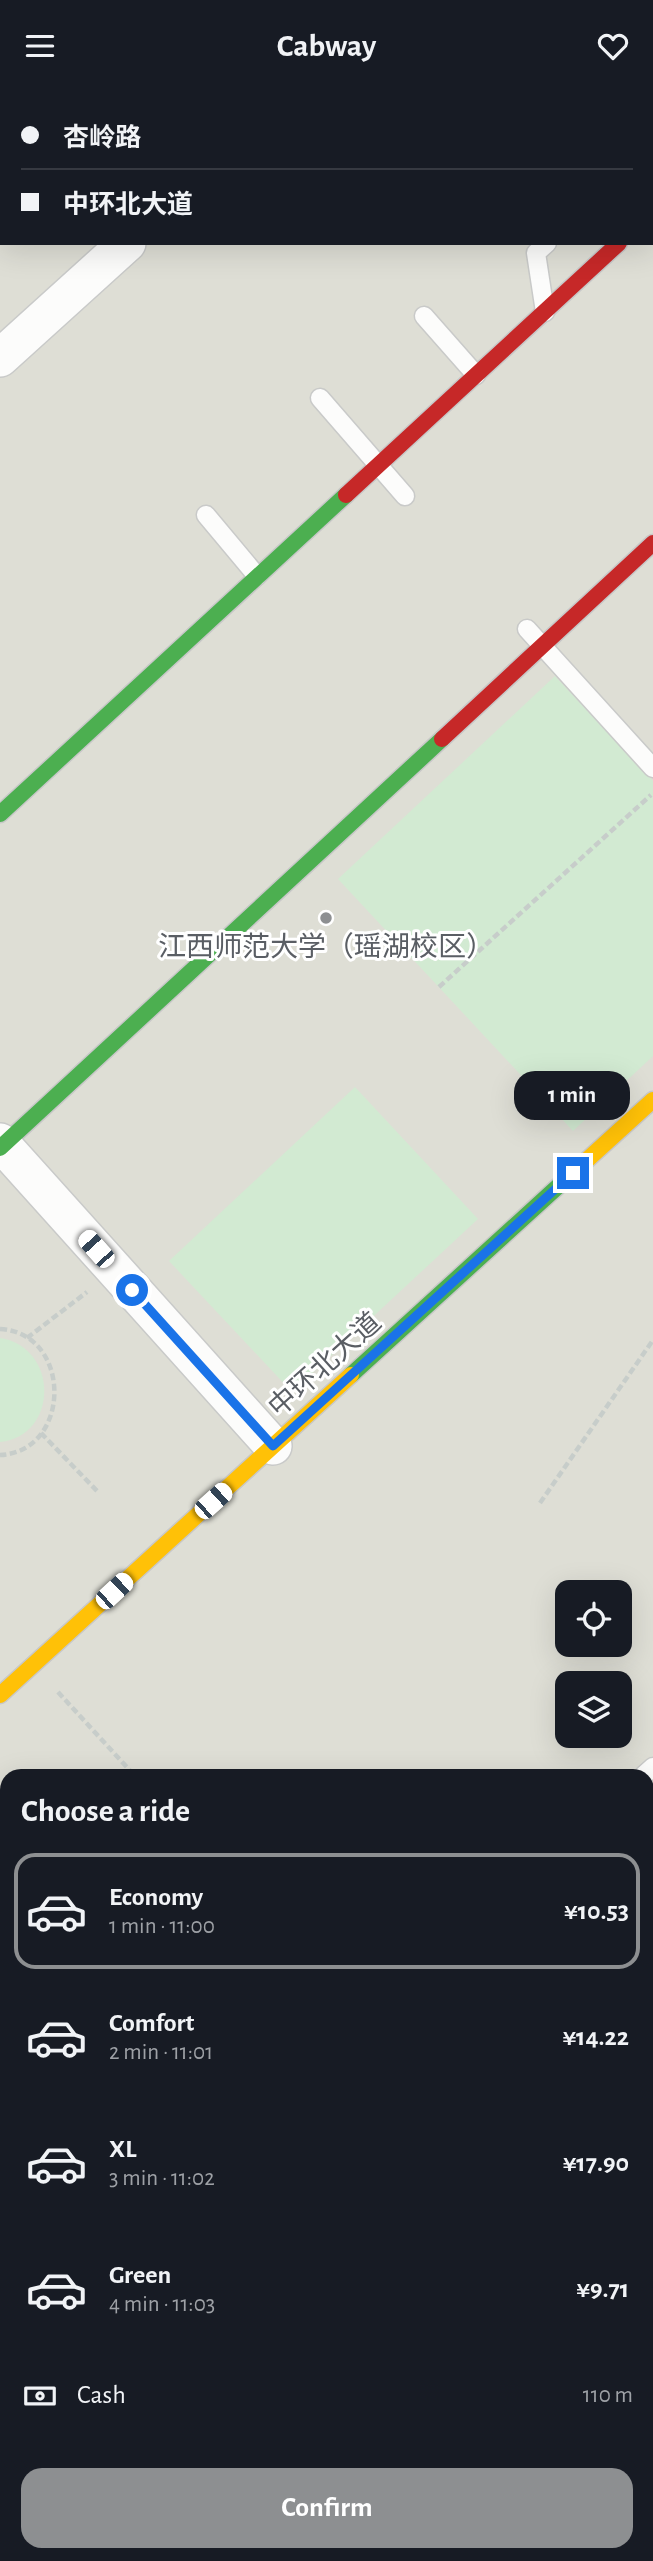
<!DOCTYPE html>
<html lang="en">
<head>
<meta charset="utf-8">
<style>
  :root { --surface:#171b24; --page:#242831; --text:#f1f3f6; --muted:#9ea1a6; --line:#363941; --accent:#8d8f91 }
  body { margin:0; font-family:"Alegreya Sans","Noto Sans SC",sans-serif; background:var(--page); color:var(--text); height:100vh; display:flex; flex-direction:column; font-size:26px; white-space:nowrap }
  * { box-sizing:border-box; margin:0 }
  p { font-size:23px; color:var(--muted) }
  .icon { flex:none; width:38px; height:38px; fill:none; stroke:currentColor; stroke-width:2; stroke-linecap:round; stroke-linejoin:round }
  .map { position:relative; flex:1; overflow:hidden }
  .sheet { position:absolute; left:0px; top:1678px; width:654px; height:793px; display:flex; flex-direction:column; background:var(--surface); border-radius:21px 21px 0 0; box-shadow:0 7px 28px #0002 }
  .sheet>* { flex:none }
  .guide { position:absolute; left:0px; top:0px; width:654px; height:154px; box-shadow:0 7px 28px #0002; display:grid; align-content:center; height:154px; padding:0 21px; background:var(--surface) }
  .fabs { position:absolute; left:555px; top:1489px; display:grid; gap:14px }
  .fabs a { display:grid; place-items:center; width:77px; height:77px; border-radius:14px; background:var(--surface); box-shadow:0 7px 28px #0002; font-size:35px }
  .end { position:absolute; width:32px; height:32px; margin:-16px; border:9px solid #1a73e8; background:#fff; box-shadow:0 0 0 4px #fff }
  .from { border-radius:50% }
  .bubble { position:absolute; height:49px; border-radius:21px; background:var(--surface); box-shadow:0 7px 28px #0002; font-size:23px; font-weight:700; line-height:49px; text-align:center }
  .car { position:absolute; width:21px; height:42px; margin:-21px -10px; border-radius:9px; box-shadow:0 0 5px 2px #0007; background:linear-gradient(#fff 24%,#345 0 40%,#fff 0 76%,#345 0 86%,#fff 0) }
  .guide b { display:flex; align-items:center; gap:24px; height:66px; font-size:26px }
  .guide b+b { border-top:2px solid var(--line) }
  .guide i { width:18px; height:18px; background:var(--text) }
  ul { padding:0; list-style:none }
  li { display:flex; align-items:center; gap:21px; height:116px; margin:0 14px 10px; padding:0 7px; border:4px solid transparent; border-radius:21px }
  li div { flex:1 }
  li b { display:block; font-size:26px }
  li em { font-style:normal; font-weight:700 }
  li.selected { border-color:var(--accent) }
  li>.icon { width:63px; height:63px; stroke-width:1.5 }
  h2 { padding:0 21px; font-size:32px; line-height:84px }
  .pay { display:flex; align-items:center; gap:18px; height:77px; padding:0 21px; font-size:26px }
  .pay p { margin-inline-start:auto }
  .button { display:flex; gap:14px; margin-top:auto; padding:14px 21px }
  .button a { flex:1; height:80px; border-radius:21px; background:var(--accent); color:#fff; font-size:28px; font-weight:700; line-height:80px; text-align:center }
  header { display:flex; justify-content:space-between; align-items:center; height:91px; padding:0 21px; background:var(--surface); font-size:32px; font-weight:700 }
  .map>svg:first-child { display:block }
  .education { fill:#deded5; fill-rule:evenodd }
  .green { fill:#d2ead2 }
  .lines { fill:none; stroke-linecap:round; stroke-linejoin:round }
  .lane-casing { stroke:#c9cac9; stroke-width:21 }
  .street-casing { stroke:#c9cac9; stroke-width:40 }
  .fast-casing { stroke:#c8c8c8; stroke-width:19 }
  .slow-casing { stroke:#c8c8c8; stroke-width:19 }
  .jam-casing { stroke:#c8c8c8; stroke-width:19 }
  .path { stroke:#c7cdca; stroke-width:4.5; stroke-dasharray:7 3.5; stroke-linecap:butt }
  .lane { stroke:#fcfcfb; stroke-width:18 }
  .street { stroke:#fcfcfb; stroke-width:37 }
  .fast { stroke:#4caf50; stroke-width:16 }
  .slow { stroke:#ffc107; stroke-width:16 }
  .jam { stroke:#c62828; stroke-width:16 }
  .route { stroke:#1a73e8; stroke-width:9 }
  .poi-dot { fill:#8d8f91; stroke:#fff; stroke-width:2.5 }
  .labels { text-anchor:middle; stroke-width:6; stroke-linejoin:round; paint-order:stroke }
  .poi-label { font-size:28px; fill:#5a5e64; stroke:#fff }
  .street-label { font-size:28px; fill:#5a5e64; stroke:#fff }
</style>
</head>
<body>
<header><svg class="icon" aria-label="menu" viewBox="0 0 24 24"><path d="M4 6h16M4 12h16M4 18h16"/></svg>Cabway<svg class="icon" aria-label="heart" viewBox="0 0 24 24"><path d="M12 20l-8-8c-3-5 5-10 8-4 3-6 11-1 8 4z"/></svg></header>
<div class="map">
<svg width="653" height="2470" viewBox="0 0 653 2470">
  <rect width="100%" height="100%" fill="#ecebe5"/>
  <!-- education -->
  <path class="education" d="M 0,0 L 653,0 L 653,2470 L 0,2470 ZM 2,2 L 653,2 L 653,152 L 2,152 ZM 567,1502 L 620,1502 L 620,1554 L 567,1554 ZM 567,1592 L 620,1592 L 620,1645 L 567,1645 ZM 7,1685 L 648,1685 L 648,2464 L 7,2464 Z"/>
  <!-- green -->
  <g class="green">
    <polygon points="555,585 653,690 653,965 573,1040 338,788"/>
    <polygon points="355,996 478,1128 292,1301 169,1170"/>
    <path d="M 0,1247 C 59,1256 59,1345 0,1351 Z"/>
  </g>
  <g class="lines">
    <!-- lane casing -->
    <g class="lane-casing">
      <g id="lane">
        <polyline points="545,221 536,162 547,152"/>
        <polyline points="424,225 476,284"/>
        <polyline points="320,307 405,405"/>
        <polyline points="206,424 257,485"/>
        <polyline points="527,538 653,677"/>
        <polyline points="643,1685 653,1676"/>
        <polyline points="0,2277 7,2271"/>
      </g>
    </g>
    <!-- street casing -->
    <g class="street-casing">
      <g id="street">
        <polyline points="293,2 295,0"/>
        <polyline points="0,267 127,152"/>
        <polyline points="0,1051 273,1355"/>
      </g>
    </g>
    <!-- fast casing -->
    <g class="fast-casing">
      <g id="fast">
        <polyline points="0,723 346,404"/>
        <polyline points="0,1057 442,648"/>
        <polyline points="351,1284 576,1079"/>
      </g>
    </g>
    <!-- slow casing -->
    <g class="slow-casing">
      <g id="slow">
        <polyline points="576,1079 653,1009"/>
        <polyline points="0,1604 351,1284"/>
      </g>
    </g>
    <!-- jam casing -->
    <g class="jam-casing">
      <g id="jam">
        <polyline points="346,404 619,152"/>
        <polyline points="442,648 653,452"/>
      </g>
    </g>
    <!-- path -->
    <g class="path">
      <polyline points="439,896 651,704"/>
      <path d="M 0,1238 C 73,1242 72,1361 0,1364"/>
      <polyline points="27,1247 87,1201"/>
      <polyline points="41,1342 98,1401"/>
      <polyline points="540,1412 653,1249"/>
      <polyline points="58,1601 135,1685"/>
      <polyline points="186,1685 368,1684"/>
      <polyline points="0,1809 7,1817"/>
      <polyline points="0,1906 7,1903"/>
      <polyline points="429,2470 436,2464"/>
    </g>
    <!-- lane -->
    <use href="#lane" class="lane"/>
    <!-- street -->
    <use href="#street" class="street"/>
    <!-- fast -->
    <use href="#fast" class="fast"/>
    <!-- slow -->
    <use href="#slow" class="slow"/>
    <!-- jam -->
    <use href="#jam" class="jam"/>
  </g>
  <g class="lines">
    <!-- route -->
    <polyline class="route" points="132,1199 273,1355 573,1082"/>
  </g>
  <!-- markers -->
  <circle class="poi-dot" cx="326" cy="827" r="7"/>
  <g class="labels">
    <!-- poi labels -->
    <g class="poi-label">
      <text x="326" y="865">江西师范大学（瑶湖校区）</text>
    </g>
    <!-- street labels -->
    <g class="street-label">
      <text transform="translate(324 1273) rotate(-42)" y="10">中环北大道</text>
    </g>
  </g>
</svg>
<div class="fabs">
<a><svg class="icon" aria-label="locate" viewBox="0 0 24 24"><circle cx="12" cy="12" r="6"/><path d="M12 2v4M12 18v4M2 12h4M18 12h4"/></svg></a>
<a><svg class="icon" aria-label="layers" viewBox="0 0 24 24"><path d="M12 4l9 5-9 5-9-5zM3 14l9 5 9-5"/></svg></a>
</div>
<i class="end from" style="left:132px;top:1199px"></i>
<i class="end" style="left:573px;top:1082px"></i>
<div class="bubble" style="left:514px;top:980px;width:116px">1 min</div>
<i class="car" style="left:96px;top:1158px;rotate:318deg"></i>
<i class="car" style="left:213px;top:1410px;rotate:48deg"></i>
<i class="car" style="left:114px;top:1500px;rotate:47deg"></i>
<div class="guide">
<b><i class="from"></i>杏岭路</b>
<b><i></i>中环北大道</b>
</div>
<section class="sheet">
<h2>Choose a ride</h2>
<ul>
<li class="selected"><svg class="icon" aria-label="car" viewBox="0 0 24 24"><path d="M5 17H2v-5l4-1 3-4h7l3 4 3 1v5h-3M9 17h6M6 11h13"/><circle cx="7" cy="17" r="2"/><circle cx="17" cy="17" r="2"/></svg><div><b>Economy</b><p>1 min · 11:00</p></div><em>¥10.53</em></li>
<li><svg class="icon" aria-label="car" viewBox="0 0 24 24"><path d="M5 17H2v-5l4-1 3-4h7l3 4 3 1v5h-3M9 17h6M6 11h13"/><circle cx="7" cy="17" r="2"/><circle cx="17" cy="17" r="2"/></svg><div><b>Comfort</b><p>2 min · 11:01</p></div><em>¥14.22</em></li>
<li><svg class="icon" aria-label="car" viewBox="0 0 24 24"><path d="M5 17H2v-5l4-1 3-4h7l3 4 3 1v5h-3M9 17h6M6 11h13"/><circle cx="7" cy="17" r="2"/><circle cx="17" cy="17" r="2"/></svg><div><b>XL</b><p>3 min · 11:02</p></div><em>¥17.90</em></li>
<li><svg class="icon" aria-label="car" viewBox="0 0 24 24"><path d="M5 17H2v-5l4-1 3-4h7l3 4 3 1v5h-3M9 17h6M6 11h13"/><circle cx="7" cy="17" r="2"/><circle cx="17" cy="17" r="2"/></svg><div><b>Green</b><p>4 min · 11:03</p></div><em>¥9.71</em></li>
</ul>
<div class="pay"><svg class="icon" aria-label="cash" viewBox="0 0 24 24"><path d="M3 7h18v10H3z"/><circle cx="12" cy="12" r="2"/></svg>Cash<p>110 m</p></div>
<div class="button"><a>Confirm</a></div>
</section>
</div>
</body>
</html>
